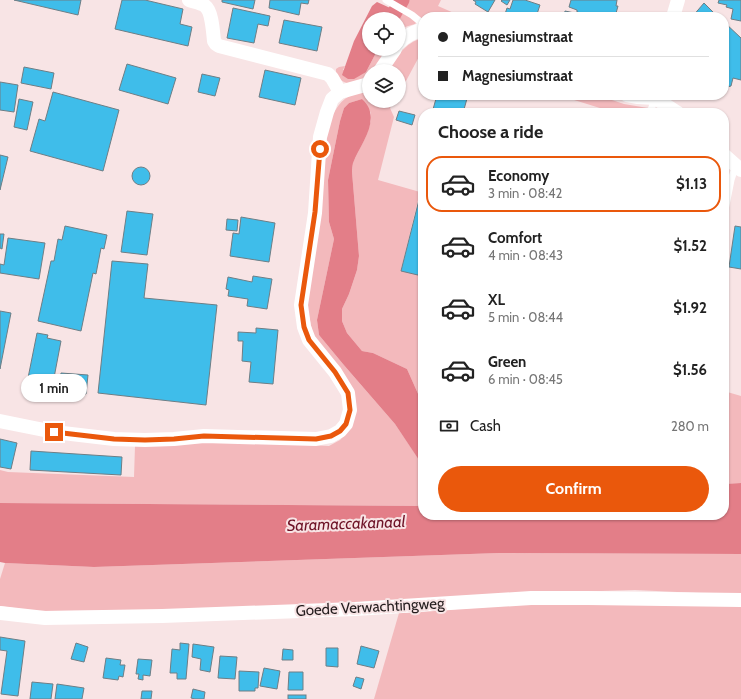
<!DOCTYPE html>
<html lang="en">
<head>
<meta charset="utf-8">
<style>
  :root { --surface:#fff; --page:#f6f6f6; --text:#222; --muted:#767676; --line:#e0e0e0; --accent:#ea580c }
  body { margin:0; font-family:Cabin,sans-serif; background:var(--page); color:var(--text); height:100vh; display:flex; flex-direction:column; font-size:15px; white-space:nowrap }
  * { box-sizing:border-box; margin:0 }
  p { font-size:13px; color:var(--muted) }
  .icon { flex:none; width:22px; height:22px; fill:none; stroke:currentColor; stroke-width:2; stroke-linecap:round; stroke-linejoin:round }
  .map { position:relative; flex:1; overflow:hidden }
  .details { position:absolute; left:418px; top:108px; width:311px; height:412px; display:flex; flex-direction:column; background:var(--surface); border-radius:16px; box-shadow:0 1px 3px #0004 }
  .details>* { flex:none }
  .top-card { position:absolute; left:418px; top:12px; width:311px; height:88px; border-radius:16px; box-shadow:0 1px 3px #0004; display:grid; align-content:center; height:88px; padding:0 20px; background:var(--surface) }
  .buttons { position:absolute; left:362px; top:12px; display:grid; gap:8px }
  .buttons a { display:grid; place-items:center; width:44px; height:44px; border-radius:50%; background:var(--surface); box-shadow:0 1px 3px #0004; font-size:20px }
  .end { position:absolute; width:18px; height:18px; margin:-9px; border:5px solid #ea580c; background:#fff; box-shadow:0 0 0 2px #fff }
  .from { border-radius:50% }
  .bubble { position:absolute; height:28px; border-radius:14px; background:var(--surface); box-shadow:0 1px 3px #0004; font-size:13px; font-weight:700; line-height:28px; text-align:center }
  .top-card b { display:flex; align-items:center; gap:14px; height:38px; font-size:15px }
  .top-card b+b { border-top:1px solid var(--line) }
  .top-card i { width:10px; height:10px; background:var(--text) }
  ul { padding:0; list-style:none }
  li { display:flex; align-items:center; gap:12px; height:56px; margin:0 8px 6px; padding:0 12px; border:2px solid transparent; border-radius:16px }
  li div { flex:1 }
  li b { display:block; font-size:15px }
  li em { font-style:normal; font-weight:700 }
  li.selected { border-color:var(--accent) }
  li>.icon { width:36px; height:36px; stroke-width:1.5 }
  h2 { padding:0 20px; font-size:18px; line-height:48px }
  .pay { display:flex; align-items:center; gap:10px; height:44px; padding:0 20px; font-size:15px }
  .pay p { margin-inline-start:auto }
  .primary-button { display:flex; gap:8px; margin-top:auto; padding:8px 20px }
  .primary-button a { flex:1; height:46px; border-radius:24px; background:var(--accent); color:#fff; font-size:16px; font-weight:700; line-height:46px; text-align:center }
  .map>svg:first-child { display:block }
  .green { fill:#f3b9bc }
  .water { fill:#e37e88 }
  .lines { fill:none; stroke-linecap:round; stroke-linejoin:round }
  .canal { stroke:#e37e88; stroke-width:15 }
  .building { fill:#3fbdea; stroke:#6e7e85 }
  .lane { stroke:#fff; stroke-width:7 }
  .street { stroke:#fff; stroke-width:14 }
  .route { stroke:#ea580c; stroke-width:5 }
  .labels { text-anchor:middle; stroke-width:4; stroke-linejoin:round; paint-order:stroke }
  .street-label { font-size:15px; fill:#231c1d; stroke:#f8e4e5 }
  .water-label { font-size:16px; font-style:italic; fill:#6e1327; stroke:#f8e4e5 }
</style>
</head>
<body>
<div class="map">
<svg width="741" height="699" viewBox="0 0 741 699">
  <rect width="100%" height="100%" fill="#f8e4e5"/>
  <!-- green -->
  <g class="green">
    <polygon points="409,0 441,0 438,6 463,17 423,17 423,19 404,8 403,5 406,1"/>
    <polygon points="399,12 403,13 417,22 415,24 405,27 399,32 399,19 394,19"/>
    <path d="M 423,38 L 423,53 L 421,53 L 399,94 L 399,71 L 388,71 C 398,56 404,43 423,38 Z"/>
    <path d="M 378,49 L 387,49 L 374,69 L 372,71 L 369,71 L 369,75 C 361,82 347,88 339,78 C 336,74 336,73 336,69 L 339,67 L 345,66 L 343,70 L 366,72 Z"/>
    <path d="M 369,90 L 369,101 L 395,101 L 390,108 L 394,117 L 378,180 L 420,192 L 401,270 L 423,275 L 423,405 L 407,369 L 373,353 L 362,351 L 347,333 L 342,321 L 342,309 L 349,294 L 357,270 L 359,256 L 352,172 L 352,164 L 366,136 L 371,121 L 371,113 L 362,99 L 349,103 L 344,108 L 340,121 L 328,180 L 329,222 L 334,239 L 317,320 L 319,335 L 343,364 L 395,424 L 418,458 L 423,466 L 423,506 L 0,503 L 0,470 L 8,472 L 134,477 L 135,446 L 227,441 L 329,446 L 340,440 L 351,428 L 355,413 L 314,340 L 307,306 L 327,129 C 332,116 337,102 350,96 C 356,93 363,92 369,90 Z"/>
    <polygon points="558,95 597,95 624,104 648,108 647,113 616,113"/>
    <polygon points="724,391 741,396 741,483 724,484"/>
    <polygon points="499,553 741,554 741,595 635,590 567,592 197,610 35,611 0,606 0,579 5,563 94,567"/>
    <polygon points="546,603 741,606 741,699 374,699 399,613"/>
  </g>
  <!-- water -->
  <g class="water">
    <polygon points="377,2 399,12 394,19 369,19 369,49 378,49 366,72 354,79 348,79 342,75 354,41 372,6"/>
    <path d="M 362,99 C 383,118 361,143 353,163 C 352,166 352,169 352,172 L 359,256 L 357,270 L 349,294 L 342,309 L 342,321 L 347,333 L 362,351 L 373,353 L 407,369 L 423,405 L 423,466 L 395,424 L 343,364 L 319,335 L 317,320 L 334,239 L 329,222 L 328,180 L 340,121 L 344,108 L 349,103 Z"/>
    <polygon points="741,483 741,554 499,553 94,567 5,563 0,562 0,503 423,506 423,515 724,515 724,484"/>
  </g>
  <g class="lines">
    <!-- canal -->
    <polyline class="canal" points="391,19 402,0"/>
  </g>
  <!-- building -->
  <g class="building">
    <polygon points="14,0 81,0 78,15"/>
    <polygon points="122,0 145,0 183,9 180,24 192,27 188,46 115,29"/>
    <polygon points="222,0 255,0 253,9 222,2"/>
    <polygon points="270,0 309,0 308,4 301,3 299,15 269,8"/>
    <polygon points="473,0 495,0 488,12 475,4 476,2"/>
    <polygon points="502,0 510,0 507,5 501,1"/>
    <polygon points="513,0 525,0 540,5 536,17 504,17 507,8 510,9"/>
    <polygon points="571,0 617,0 616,6 618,6 615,17 597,17 577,12 577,10 569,7"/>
    <polygon points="719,0 741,0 741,21 731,19 733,9 726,7 727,5 718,3"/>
    <polygon points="704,3 718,17 692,17"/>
    <polygon points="233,8 270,16 268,26 258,24 254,43 227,38"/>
    <polygon points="565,11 579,14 579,17 564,17"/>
    <polygon points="284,20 322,27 317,51 279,43"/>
    <polygon points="724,22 741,38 741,80 733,78 731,86 724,88"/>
    <polygon points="127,64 176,78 168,104 119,90"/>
    <polygon points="24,67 54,73 51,89 21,83"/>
    <polygon points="265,70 301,78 295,105 259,97"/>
    <polygon points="202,74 220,78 215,96 198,92"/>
    <polygon points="0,82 18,85 14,112 0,110"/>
    <polygon points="53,92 119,110 103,171 30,151 39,119 45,121"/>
    <polygon points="437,95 468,95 463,113 432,113"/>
    <polygon points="19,99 33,102 27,130 14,127"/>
    <polygon points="399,111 415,115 412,125 396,120"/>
    <polygon points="0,155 8,157 0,190"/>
    <circle cx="141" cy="176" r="9"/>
    <polygon points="420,196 423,196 423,270 422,276 401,271"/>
    <polygon points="127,211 153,214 147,255 121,252"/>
    <polygon points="241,217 275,223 269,262 230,256 233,233 239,234"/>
    <polygon points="227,219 238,220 237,231 226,230"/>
    <polygon points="65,226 107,235 104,249 101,248 96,274 93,273 81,331 38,321 51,261 54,261 58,239 62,240"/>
    <polygon points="735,226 741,227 741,269 729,267"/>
    <polygon points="0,234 4,234 2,249 0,248"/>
    <polygon points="8,238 45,243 39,279 0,273 0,264 4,265"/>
    <polygon points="112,261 148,264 144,298 217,305 206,405 98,393"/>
    <polygon points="253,276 272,279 267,309 247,306 248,299 228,296 229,290 226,289 228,277 252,282"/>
    <polygon points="0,311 11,313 0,369"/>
    <polygon points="256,328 278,330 273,384 249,382 251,362 242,361 243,341 238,341 238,332 256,333"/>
    <polygon points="37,333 48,335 47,338 61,341 53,383 28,378"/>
    <polygon points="61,373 88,375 86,394 59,392"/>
    <polygon points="0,439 17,443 11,469 0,467"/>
    <polygon points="31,451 122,457 121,475 30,470"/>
    <polygon points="0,637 25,641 18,696 1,694 7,651 0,650"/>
    <polygon points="76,643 88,647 84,662 71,659"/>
    <polygon points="180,643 189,644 186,679 177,679 177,673 170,673 172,649 180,650"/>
    <polygon points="193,644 214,647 210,672 200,670 201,659 192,657"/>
    <polygon points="361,646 379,651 374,668 357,664"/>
    <polygon points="326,648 338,648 338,667 326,666"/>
    <polygon points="283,649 293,650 293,660 282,660"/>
    <polygon points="220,656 237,657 235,679 218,678"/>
    <polygon points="106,658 121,660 120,665 125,665 123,677 119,676 118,680 103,678"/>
    <polygon points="138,659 152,660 150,676 143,675 143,680 138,679 139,674 136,674"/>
    <polygon points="264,668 280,671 277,689 260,686"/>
    <polygon points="239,671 259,672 258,688 255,688 255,691 239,691"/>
    <polygon points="289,672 303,672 303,690 288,690"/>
    <polygon points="356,677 364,679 361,689 353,686"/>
    <polygon points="32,682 53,684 51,699 30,699"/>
    <polygon points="57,684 84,688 82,699 55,699"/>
    <polygon points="193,689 205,692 204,699 195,699 191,698"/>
    <polygon points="142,691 152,691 151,699 141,699"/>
    <rect x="288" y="695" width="18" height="4"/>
  </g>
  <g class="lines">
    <!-- lane -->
    <g class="lane">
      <polyline points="386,0 412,15 423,24"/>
      <polyline points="650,113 655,98"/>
      <polyline points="724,215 731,180 736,165"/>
    </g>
    <!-- street -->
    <g class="street">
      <path d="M 189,0 C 194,2 201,3 205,6 C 212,11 213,32 214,41 L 216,44 L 219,46 L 328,74 L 332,78 L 340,92"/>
      <polyline points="673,17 678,0"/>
      <path d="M 399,43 C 405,36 414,32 423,29"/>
      <polyline points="380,71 395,49"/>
      <polyline points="627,95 638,97 655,98 678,113"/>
      <polyline points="724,155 741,170"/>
      <polyline points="0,421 54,432 114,439 145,440 174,439 204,436 316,439 331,436 340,431 346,424 350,410 348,393 335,372 309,340 304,327 301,305 315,213 320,137 327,112 332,99 340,92 365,85 369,83"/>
      <polyline points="0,613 45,618 162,616 355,609 531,598 588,598 741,600"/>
    </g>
  </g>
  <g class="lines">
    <!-- route -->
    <polyline class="route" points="54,432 114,439 145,440 174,439 204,436 316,439 331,436 340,431 346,424 350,410 348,393 335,372 309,340 304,327 301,305 315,212 320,149"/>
  </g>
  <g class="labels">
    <!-- street labels -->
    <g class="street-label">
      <text transform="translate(370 607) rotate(-3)" y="5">Goede Verwachtingweg</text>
    </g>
    <!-- water labels -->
    <g class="water-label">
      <text transform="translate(346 523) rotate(-2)" y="6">Saramaccakanaal</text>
    </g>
  </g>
</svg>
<div class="buttons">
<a><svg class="icon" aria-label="locate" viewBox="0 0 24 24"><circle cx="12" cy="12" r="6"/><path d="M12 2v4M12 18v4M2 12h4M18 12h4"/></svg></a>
<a><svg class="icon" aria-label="layers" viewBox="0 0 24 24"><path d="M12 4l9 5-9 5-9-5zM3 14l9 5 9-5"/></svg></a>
</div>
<i class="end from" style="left:320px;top:149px"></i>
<i class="end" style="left:54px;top:432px"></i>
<div class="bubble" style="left:21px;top:374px;width:66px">1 min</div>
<div class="top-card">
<b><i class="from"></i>Magnesiumstraat</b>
<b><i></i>Magnesiumstraat</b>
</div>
<section class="details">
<h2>Choose a ride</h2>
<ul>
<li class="selected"><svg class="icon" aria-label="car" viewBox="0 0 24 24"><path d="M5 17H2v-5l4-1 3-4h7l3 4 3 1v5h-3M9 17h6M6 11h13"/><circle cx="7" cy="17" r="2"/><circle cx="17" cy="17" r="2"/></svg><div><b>Economy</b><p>3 min · 08:42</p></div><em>$1.13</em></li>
<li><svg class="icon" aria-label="car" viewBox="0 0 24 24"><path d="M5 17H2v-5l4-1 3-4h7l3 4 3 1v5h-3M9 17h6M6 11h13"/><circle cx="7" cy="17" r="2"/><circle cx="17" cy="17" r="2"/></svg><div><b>Comfort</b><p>4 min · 08:43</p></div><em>$1.52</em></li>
<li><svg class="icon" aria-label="car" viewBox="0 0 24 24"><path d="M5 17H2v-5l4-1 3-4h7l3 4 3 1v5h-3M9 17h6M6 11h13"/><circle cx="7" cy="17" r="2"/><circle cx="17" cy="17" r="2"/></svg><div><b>XL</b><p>5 min · 08:44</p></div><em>$1.92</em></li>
<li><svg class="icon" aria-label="car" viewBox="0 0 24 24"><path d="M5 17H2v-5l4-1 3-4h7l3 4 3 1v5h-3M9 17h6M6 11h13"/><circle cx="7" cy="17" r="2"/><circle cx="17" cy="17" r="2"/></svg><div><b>Green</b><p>6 min · 08:45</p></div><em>$1.56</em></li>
</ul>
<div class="pay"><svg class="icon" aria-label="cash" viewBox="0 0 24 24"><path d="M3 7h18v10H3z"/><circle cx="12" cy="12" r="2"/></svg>Cash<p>280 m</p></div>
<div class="primary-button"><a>Confirm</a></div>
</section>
</div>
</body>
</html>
